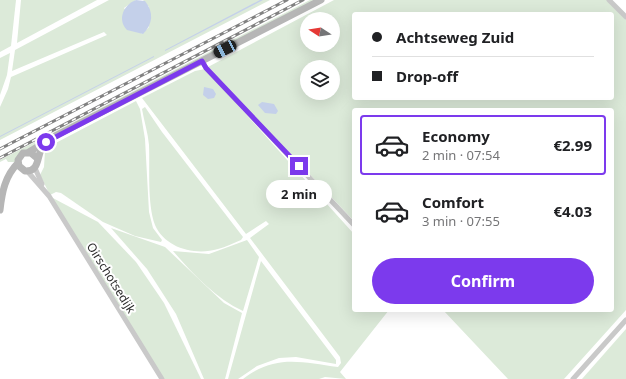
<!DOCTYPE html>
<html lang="en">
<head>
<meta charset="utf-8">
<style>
  :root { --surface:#fff; --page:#f6f6f6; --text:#202124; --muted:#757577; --line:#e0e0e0; --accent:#7c3aed }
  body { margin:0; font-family:"Noto Sans",sans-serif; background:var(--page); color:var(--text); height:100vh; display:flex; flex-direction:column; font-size:15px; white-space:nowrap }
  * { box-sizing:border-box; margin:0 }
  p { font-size:13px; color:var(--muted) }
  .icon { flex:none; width:22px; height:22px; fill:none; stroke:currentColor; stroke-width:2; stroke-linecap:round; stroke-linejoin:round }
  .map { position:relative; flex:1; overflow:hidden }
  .sheet { position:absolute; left:352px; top:108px; width:262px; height:204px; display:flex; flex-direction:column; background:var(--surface); border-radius:4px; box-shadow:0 4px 16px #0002 }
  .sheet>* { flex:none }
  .banner { position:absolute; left:352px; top:12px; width:262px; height:88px; border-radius:4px; box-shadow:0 4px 16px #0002; display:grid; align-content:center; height:88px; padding:0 20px; background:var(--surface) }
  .needle { width:26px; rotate:282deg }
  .buttons { position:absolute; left:300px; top:12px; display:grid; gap:8px }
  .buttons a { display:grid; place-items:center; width:40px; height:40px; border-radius:50%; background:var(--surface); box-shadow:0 4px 16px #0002; font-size:20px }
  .end { position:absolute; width:18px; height:18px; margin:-9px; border:5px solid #7c3aed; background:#fff; box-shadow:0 0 0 2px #fff }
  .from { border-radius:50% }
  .bubble { position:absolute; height:28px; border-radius:14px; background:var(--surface); box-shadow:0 4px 16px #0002; font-size:13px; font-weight:700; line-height:28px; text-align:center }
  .car { position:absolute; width:12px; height:24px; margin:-12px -6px; border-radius:5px; box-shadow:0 0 3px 1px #0007; background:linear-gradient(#222 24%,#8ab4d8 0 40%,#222 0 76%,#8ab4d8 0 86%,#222 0) }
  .banner b { display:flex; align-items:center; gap:14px; height:38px; font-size:15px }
  .banner b+b { border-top:1px solid var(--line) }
  .banner i { width:10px; height:10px; background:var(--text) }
  ul { padding:7px 0 0; list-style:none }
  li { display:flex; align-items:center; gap:12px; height:60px; margin:0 8px 6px; padding:0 12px; border:2px solid transparent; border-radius:4px }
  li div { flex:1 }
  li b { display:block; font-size:15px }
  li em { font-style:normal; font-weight:700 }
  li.on { border-color:var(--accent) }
  li>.icon { width:36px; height:36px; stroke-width:1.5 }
  .action { display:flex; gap:8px; margin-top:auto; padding:8px 20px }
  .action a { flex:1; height:46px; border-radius:24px; background:var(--accent); color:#fff; font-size:16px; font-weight:700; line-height:46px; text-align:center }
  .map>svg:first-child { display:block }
  .green { fill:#dcead9; fill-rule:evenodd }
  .water { fill:#c4d0ea }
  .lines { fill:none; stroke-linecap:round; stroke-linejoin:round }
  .street { stroke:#c9c9c9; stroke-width:5 }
  .secondary { stroke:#b6b6b6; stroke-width:7 }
  .rail-casing { stroke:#818181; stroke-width:3 }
  .rail { stroke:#fff; stroke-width:1.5; stroke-dasharray:4.5; stroke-linecap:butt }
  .route { stroke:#7c3aed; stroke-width:5 }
  .labels { text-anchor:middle; stroke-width:4; stroke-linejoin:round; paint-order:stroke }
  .street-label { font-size:12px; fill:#2c2c2c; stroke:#fff }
</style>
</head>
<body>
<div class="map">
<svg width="626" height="379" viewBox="0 0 626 379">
  <rect width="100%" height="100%" fill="#fff"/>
  <!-- green -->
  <g class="green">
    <polygon points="0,0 16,0 11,46 0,52"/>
    <polygon points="21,0 97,0 17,43"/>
    <polygon points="109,0 136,0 124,8 142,34 149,27 149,7 143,0 270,0 0,140 0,107 8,89 11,77 107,35 104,32 12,71 15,50"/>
    <polygon points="310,0 316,0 48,138 15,162 8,162 6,159 0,162 0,160"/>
    <path d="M 334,0 L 607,0 L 626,20 L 626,310 L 564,379 L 508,379 L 443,310 L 612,310 L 612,110 L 354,110 L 354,221 L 208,67 ZM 354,14 L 612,14 L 612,98 L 354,98 ZM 307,19 L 333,19 L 333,45 L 307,45 ZM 307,67 L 333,67 L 333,93 L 307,93 Z"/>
    <polygon points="10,53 7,75 0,95 0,58"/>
    <path d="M 205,69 L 354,234 L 354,310 L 389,310 L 340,372 L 346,379 L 325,377 L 319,379 L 243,379 C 275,354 301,362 338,367 L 341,363 L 340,357 L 250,238 L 269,224 L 266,221 L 246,234 L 142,98 L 195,71 Z"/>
    <polygon points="136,101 140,109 145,139 149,212 153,228 162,240 161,242 135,236 103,222 61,193 56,192 50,195 40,175 44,167 45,151 48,147"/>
    <path d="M 145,107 L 162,132 L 243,237 L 241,240 C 233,243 226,247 218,249 C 195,256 165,248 155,225 C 147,203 150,168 149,145 C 148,133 144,121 142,109 Z"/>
    <polygon points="51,197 98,222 136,262 164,303 201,379 164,379"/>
    <polygon points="111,228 165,247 224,303 242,313 225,379 204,379 176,314 147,269"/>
    <path d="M 247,240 L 259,257 L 243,311 C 215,298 193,274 173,251 L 209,254 Z"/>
    <polygon points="261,261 336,360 336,364 296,357 279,358 257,366 238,379 228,379"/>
    <polygon points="626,329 626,379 582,379"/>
  </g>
  <!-- water -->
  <g class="water">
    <path d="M 136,0 L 145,1 C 154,12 153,24 143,34 L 127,30 C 117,20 123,5 136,0 Z"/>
    <polygon points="260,0 263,0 165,51 165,50"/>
    <polygon points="154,56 154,57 0,137 0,136"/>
    <polygon points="204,87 213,89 216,94 214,98 208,99 203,95"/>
    <polygon points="262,102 274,104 278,111 276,114 265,113 258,105"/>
  </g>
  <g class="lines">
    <!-- street -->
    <g class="street">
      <polyline points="609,0 626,17"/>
      <polyline points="202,61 206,68 354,225"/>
      <polyline points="35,168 42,184"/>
      <polyline points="28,172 49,196 162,379"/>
      <polyline points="573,379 626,320"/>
    </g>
    <!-- secondary -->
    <g class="secondary">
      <polyline points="29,152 57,135 321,0"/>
      <path d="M 37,158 L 31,153 L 23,153 L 18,160 L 19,166 L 25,171 C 41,172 36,154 44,144"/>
      <path d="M 0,210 C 2,192 5,176 18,163"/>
    </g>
    <!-- rail casing -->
    <g class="rail-casing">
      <g id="rail">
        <polyline points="0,149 287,0"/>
        <polyline points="0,158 303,0"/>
      </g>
    </g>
    <!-- rail -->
    <use href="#rail" class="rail"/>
  </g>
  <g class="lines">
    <!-- route -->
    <polyline class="route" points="46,142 202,61 206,68 299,166"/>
  </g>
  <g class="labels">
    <!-- street labels -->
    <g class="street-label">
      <text transform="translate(111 278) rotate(58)" y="4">Oirschotsedijk</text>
    </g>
  </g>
</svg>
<div class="buttons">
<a><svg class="needle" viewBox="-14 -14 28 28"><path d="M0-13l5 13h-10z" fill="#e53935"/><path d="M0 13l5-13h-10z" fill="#757577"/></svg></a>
<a><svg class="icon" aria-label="layers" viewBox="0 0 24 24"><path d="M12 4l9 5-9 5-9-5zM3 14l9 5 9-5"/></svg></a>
</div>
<i class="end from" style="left:46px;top:142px"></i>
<i class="end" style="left:299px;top:166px"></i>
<div class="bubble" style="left:266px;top:180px;width:66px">2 min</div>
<i class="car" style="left:225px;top:49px;rotate:243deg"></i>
<div class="banner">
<b><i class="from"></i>Achtseweg Zuid</b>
<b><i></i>Drop-off</b>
</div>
<section class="sheet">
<ul>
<li class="on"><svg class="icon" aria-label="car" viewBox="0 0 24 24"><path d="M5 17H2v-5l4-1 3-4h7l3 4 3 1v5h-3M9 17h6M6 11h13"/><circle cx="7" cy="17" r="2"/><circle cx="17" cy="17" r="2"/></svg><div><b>Economy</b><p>2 min · 07:54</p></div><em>€2.99</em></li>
<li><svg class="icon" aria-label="car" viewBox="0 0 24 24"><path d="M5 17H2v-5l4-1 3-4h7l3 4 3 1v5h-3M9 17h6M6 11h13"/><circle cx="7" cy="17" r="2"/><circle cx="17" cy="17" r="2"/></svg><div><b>Comfort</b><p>3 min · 07:55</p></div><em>€4.03</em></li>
</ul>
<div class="action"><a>Confirm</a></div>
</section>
</div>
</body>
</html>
